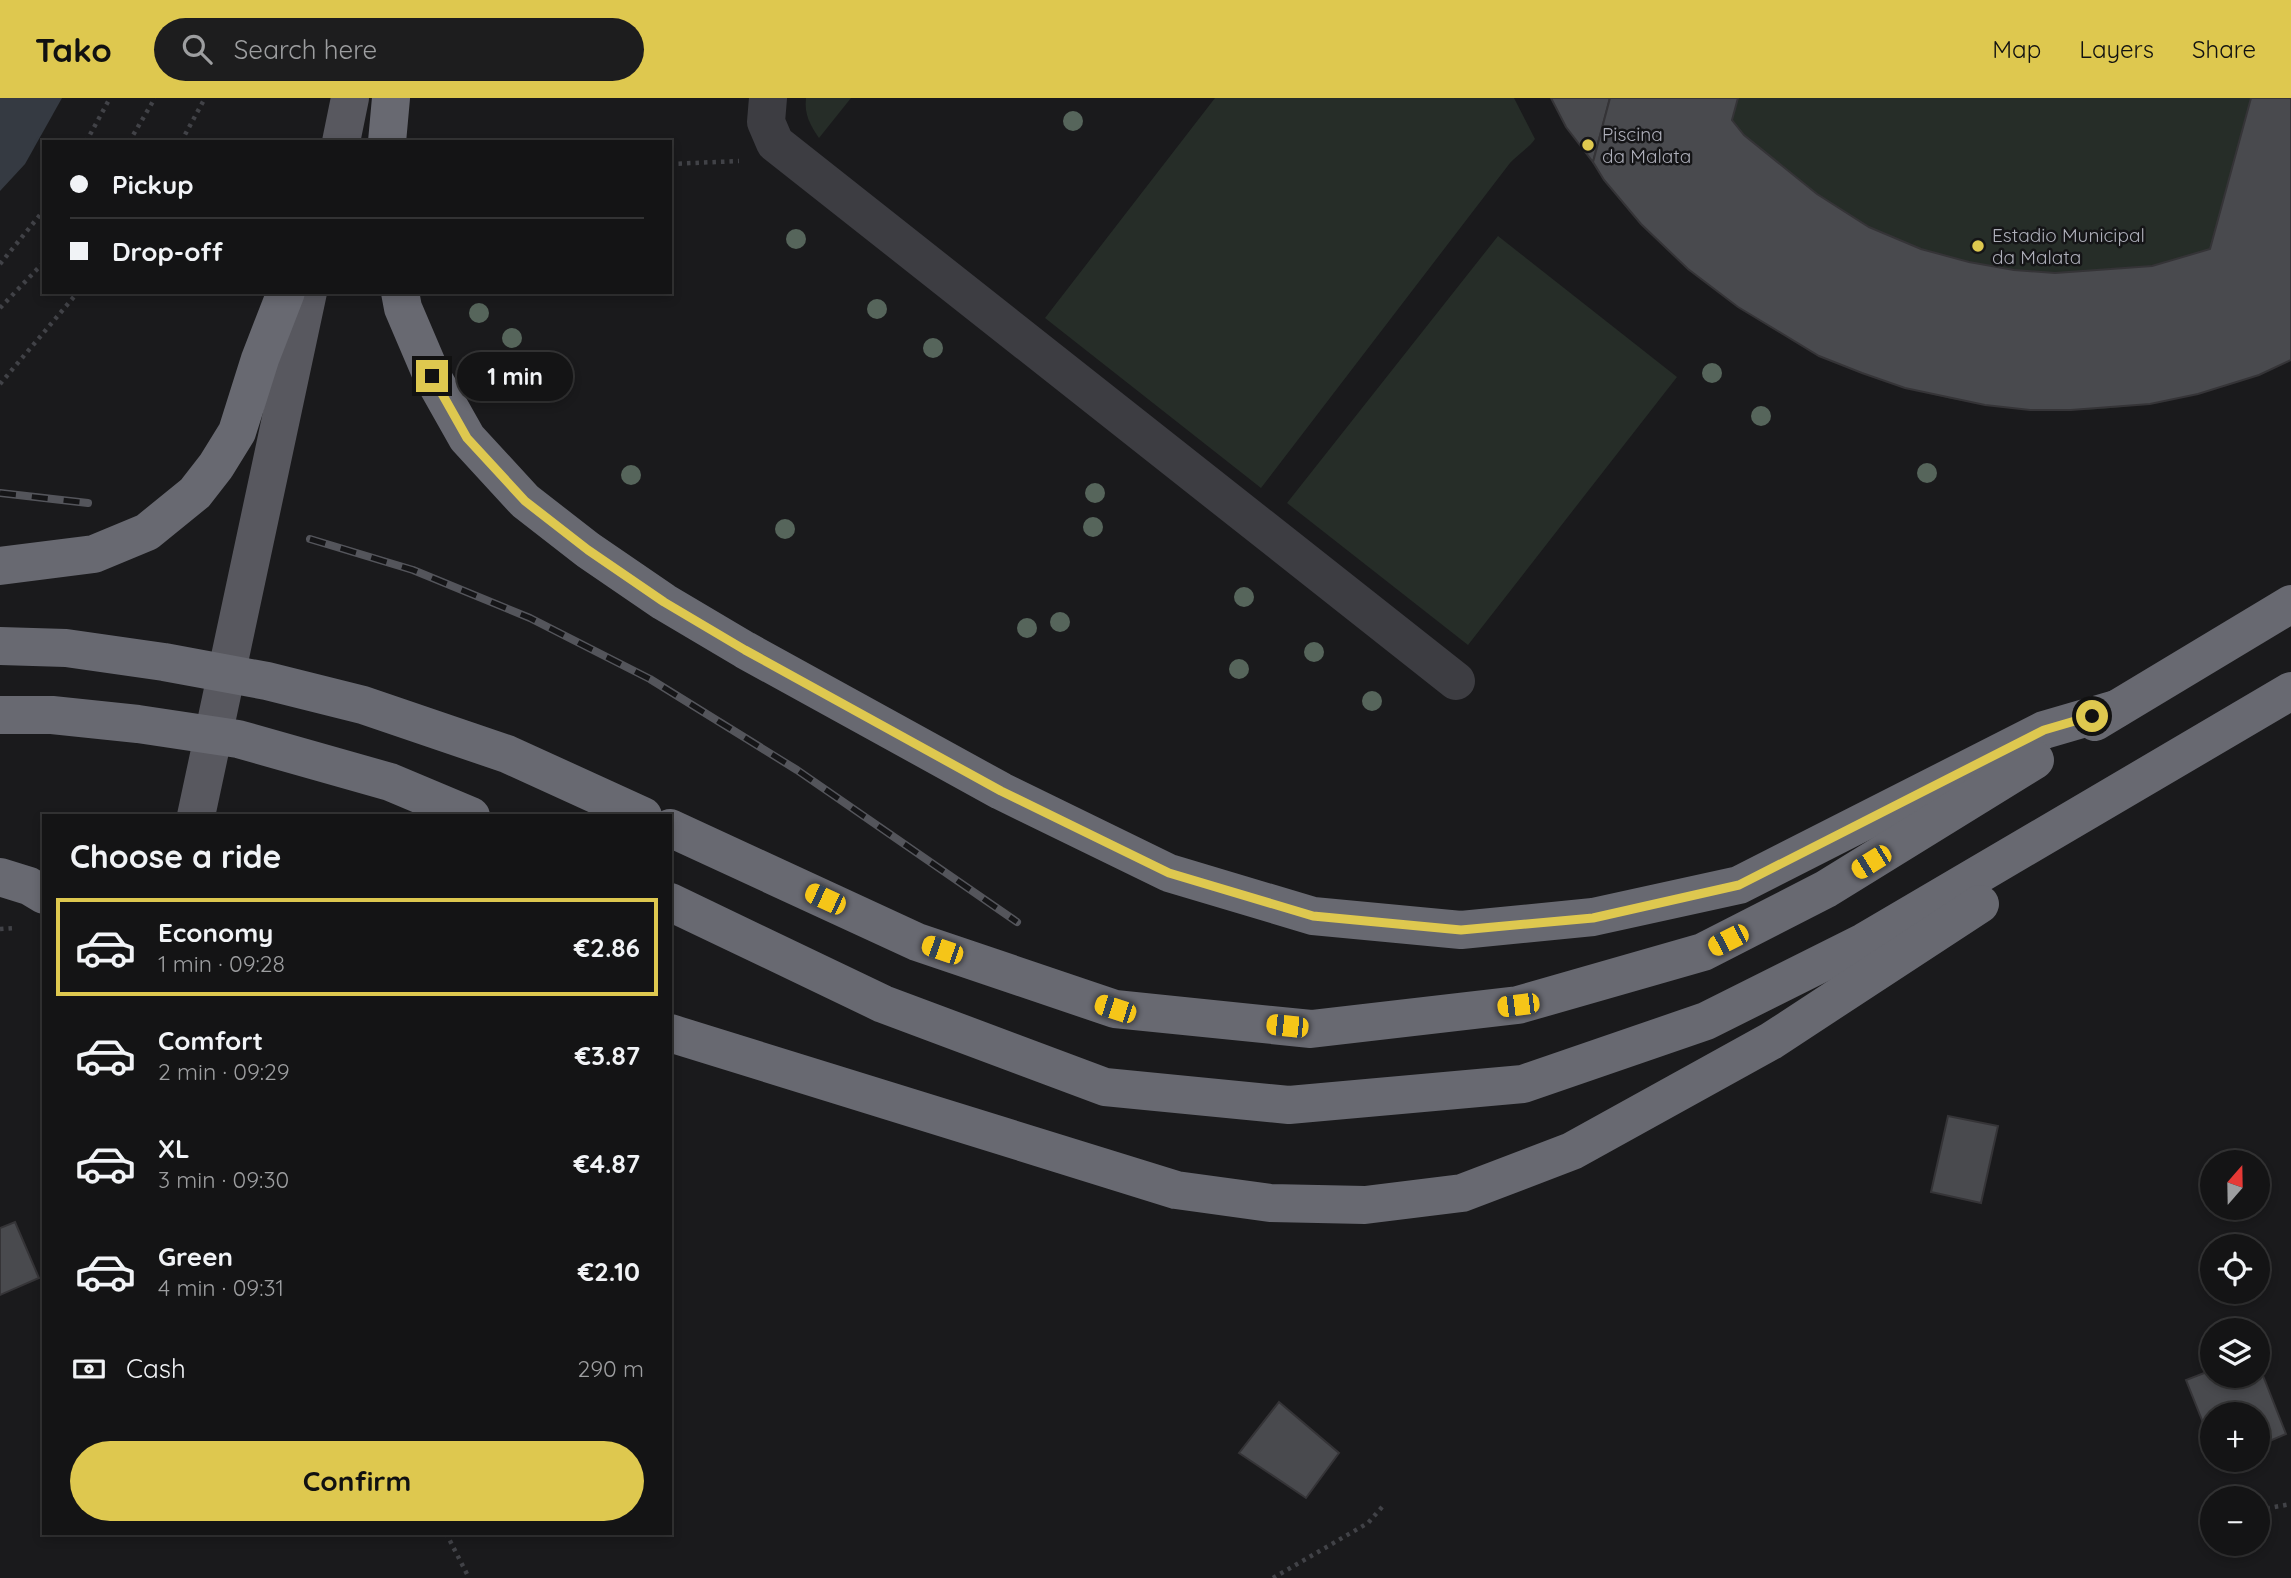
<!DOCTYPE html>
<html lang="en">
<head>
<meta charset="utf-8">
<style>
  :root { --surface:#141415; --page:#1d1d1e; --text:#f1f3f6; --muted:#9d9ea0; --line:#333334; --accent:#dec84f }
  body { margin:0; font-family:Quicksand,sans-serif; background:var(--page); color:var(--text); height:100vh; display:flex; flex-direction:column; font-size:26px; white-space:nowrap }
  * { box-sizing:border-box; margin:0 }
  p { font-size:23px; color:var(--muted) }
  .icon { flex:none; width:38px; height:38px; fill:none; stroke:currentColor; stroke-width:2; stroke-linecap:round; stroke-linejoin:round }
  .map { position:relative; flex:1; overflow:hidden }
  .details { position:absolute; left:42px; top:716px; width:630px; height:721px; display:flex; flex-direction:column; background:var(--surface); border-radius:0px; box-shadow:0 4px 10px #0003,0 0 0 2px var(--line) }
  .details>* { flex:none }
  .banner { position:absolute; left:42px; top:42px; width:630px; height:154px; border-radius:0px; box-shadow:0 4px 10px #0003,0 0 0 2px var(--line); display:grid; align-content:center; height:154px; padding:0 28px; background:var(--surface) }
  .needle { width:46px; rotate:20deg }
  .buttons { position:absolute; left:2200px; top:1052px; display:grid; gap:14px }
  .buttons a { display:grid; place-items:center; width:70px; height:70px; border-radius:50%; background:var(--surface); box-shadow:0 4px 10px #0003,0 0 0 2px var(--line); font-size:35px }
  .end { position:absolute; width:32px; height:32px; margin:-16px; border:9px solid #dec84f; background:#111; box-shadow:0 0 0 4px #111 }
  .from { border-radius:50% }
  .bubble { position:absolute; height:49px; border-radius:24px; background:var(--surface); box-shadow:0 4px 10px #0003,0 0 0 2px var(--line); font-size:23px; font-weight:700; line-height:49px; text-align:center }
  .car { position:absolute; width:21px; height:42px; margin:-21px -10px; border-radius:9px; box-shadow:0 0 5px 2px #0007; background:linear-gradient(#f5c518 24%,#345 0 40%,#f5c518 0 76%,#345 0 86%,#f5c518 0) }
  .banner b { display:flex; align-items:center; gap:24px; height:66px; font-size:26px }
  .banner b+b { border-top:2px solid var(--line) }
  .banner i { width:18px; height:18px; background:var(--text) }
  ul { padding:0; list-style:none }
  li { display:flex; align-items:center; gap:21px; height:98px; margin:0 14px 10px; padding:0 14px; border:4px solid transparent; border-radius:0px }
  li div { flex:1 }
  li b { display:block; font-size:26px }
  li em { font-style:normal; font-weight:700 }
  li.current { border-color:var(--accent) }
  li>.icon { width:63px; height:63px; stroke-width:1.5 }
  h2 { padding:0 28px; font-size:32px; line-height:84px }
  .pay { display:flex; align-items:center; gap:18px; height:77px; padding:0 28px; font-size:26px }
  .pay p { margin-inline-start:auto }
  .button { display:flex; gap:14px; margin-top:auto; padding:14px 28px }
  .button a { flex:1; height:80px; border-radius:42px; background:var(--accent); color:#111; font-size:28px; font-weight:700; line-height:80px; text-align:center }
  header { display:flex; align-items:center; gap:42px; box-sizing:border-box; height:98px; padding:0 35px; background:var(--accent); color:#111 }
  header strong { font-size:33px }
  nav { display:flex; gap:38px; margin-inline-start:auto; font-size:24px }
  .search { width:490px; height:63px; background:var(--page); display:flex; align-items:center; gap:18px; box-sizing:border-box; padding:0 24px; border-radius:38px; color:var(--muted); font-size:26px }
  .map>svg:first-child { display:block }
  .green { fill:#262d28 }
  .water { fill:#353a42 }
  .building { fill:#494a4e; stroke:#353437; stroke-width:2 }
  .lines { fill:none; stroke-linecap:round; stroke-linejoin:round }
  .path { stroke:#414247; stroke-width:4.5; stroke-dasharray:3.5 5; stroke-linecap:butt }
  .minor { stroke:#3d3d42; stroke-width:38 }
  .major { stroke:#58585f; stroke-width:38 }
  .highway { stroke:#686971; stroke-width:38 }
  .rail-casing { stroke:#54555b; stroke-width:8 }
  .rail { stroke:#151517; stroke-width:5; stroke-dasharray:16; stroke-linecap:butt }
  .tree { fill:#56655b }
  .route { stroke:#dec84f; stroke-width:9 }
  .poi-dot { fill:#dec84f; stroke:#151517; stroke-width:2.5 }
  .labels { text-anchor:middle; stroke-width:5; stroke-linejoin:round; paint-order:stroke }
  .poi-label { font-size:19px; fill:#aeafba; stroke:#151517; text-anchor:start }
</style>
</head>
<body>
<header>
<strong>Tako</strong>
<div class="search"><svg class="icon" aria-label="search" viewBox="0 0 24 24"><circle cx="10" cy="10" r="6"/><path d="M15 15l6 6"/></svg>Search here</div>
<nav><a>Map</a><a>Layers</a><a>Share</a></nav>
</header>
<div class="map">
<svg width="2291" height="1480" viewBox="0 0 2291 1480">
  <rect width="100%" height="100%" fill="#1a1a1c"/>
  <!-- green -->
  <g class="green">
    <path d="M 806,0 L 851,0 L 819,40 C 810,27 804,16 806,0 Z"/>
    <path d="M 1215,0 L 1514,0 L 1535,41 C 1530,49 1517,57 1510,65 L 1261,390 L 1045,220 Z"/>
    <path d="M 1610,0 L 2291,0 L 2291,262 C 2098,351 1880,319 1713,190 C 1667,155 1624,113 1593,65 Z"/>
    <polygon points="1498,138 1677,279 1468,547 1287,405"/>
  </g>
  <!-- water -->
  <polygon class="water" points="0,0 62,0 25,66 0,93"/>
  <!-- building -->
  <g class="building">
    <polygon points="1551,0 1610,0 1593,64 1566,29"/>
    <polygon points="1610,0 1738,0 1732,22 1744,37 1817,96 1869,129 1921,151 1969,164 2014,172 2055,175 2152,168 2210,151 2251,0 2291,0 2291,262 2259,277 2198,296 2150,306 2071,312 2030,312 1985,307 1905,290 1862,275 1819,258 1738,209 1688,171 1641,126 1604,82 1593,64"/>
    <polygon points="1948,1018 1998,1028 1981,1105 1931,1094"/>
    <polygon points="15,1124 39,1180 0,1197 0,1130"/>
    <polygon points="2258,1265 2286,1336 2258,1348 2258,1316 2212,1316 2212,1347 2186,1282 2212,1272 2212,1278 2258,1278"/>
    <polygon points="1279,1304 1339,1355 1306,1400 1239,1355"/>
  </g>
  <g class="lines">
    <!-- path -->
    <g class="path">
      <polyline points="86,44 110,0"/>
      <polyline points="129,44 155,0"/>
      <polyline points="181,44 205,0"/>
      <polyline points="670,66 739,63"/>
      <polyline points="0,166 44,112"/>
      <polyline points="0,210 44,164"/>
      <polyline points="0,286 78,194"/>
      <polyline points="0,831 14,830 15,828"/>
      <polyline points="2258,1412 2291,1406"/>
      <polyline points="446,1435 469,1480"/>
      <polyline points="1273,1480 1368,1425 1383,1408"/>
    </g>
    <!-- minor -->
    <polyline class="minor" points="768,0 766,24 775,45 1456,583"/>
    <!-- major -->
    <g class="major">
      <polyline points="341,44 350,0"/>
      <polyline points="196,718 308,194"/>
    </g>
    <!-- highway -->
    <g class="highway">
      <polyline points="387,44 391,0"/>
      <polyline points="400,194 403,210 432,278 467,340 525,403 588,452 664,504 745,552 1001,693 1169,775 1313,818 1461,832 1593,819 1739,787 2044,632 2116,611"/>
      <polyline points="0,468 94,456 147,434 195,395 216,368 237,334 260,261 286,194"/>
      <polyline points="0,548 66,550 164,564 267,583 363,607 507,656 643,718"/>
      <polyline points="0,617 52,617 138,626 238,641 390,684 471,718"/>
      <polyline points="2095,624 2291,506"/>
      <polyline points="670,730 917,844 1115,911 1311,931 1518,907 1703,854 1826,791 2035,662"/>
      <polyline points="0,779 29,788 44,797"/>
      <polyline points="670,804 883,906 1105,989 1289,1007 1523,986 1706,923 1864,844 2291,593"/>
      <polyline points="670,935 1176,1092 1270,1105 1365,1107 1462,1095 1572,1053 1771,943 1980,806"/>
    </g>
    <!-- rail casing -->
    <g class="rail-casing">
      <g id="rail">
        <polyline points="0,395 88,405"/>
        <polyline points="310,441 413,472 530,520 650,581 797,672 1017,824"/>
      </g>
    </g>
    <!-- rail -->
    <use href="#rail" class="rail"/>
  </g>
  <!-- trees -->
  <g class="tree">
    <circle cx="1073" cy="23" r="10"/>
    <circle cx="796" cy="141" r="10"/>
    <circle cx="877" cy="211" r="10"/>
    <circle cx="479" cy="215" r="10"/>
    <circle cx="512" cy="240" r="10"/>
    <circle cx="933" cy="250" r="10"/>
    <circle cx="1712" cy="275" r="10"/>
    <circle cx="1761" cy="318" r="10"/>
    <circle cx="1927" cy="375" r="10"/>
    <circle cx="631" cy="377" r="10"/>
    <circle cx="1095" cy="395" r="10"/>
    <circle cx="1093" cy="429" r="10"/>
    <circle cx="785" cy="431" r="10"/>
    <circle cx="1244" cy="499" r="10"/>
    <circle cx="1060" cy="524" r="10"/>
    <circle cx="1027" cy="530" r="10"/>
    <circle cx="1314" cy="554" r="10"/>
    <circle cx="1239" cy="571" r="10"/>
    <circle cx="1372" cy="603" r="10"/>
  </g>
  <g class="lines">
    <!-- route -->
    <polyline class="route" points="432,278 467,340 525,403 588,452 664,504 745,552 1001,693 1169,775 1313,818 1461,832 1593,820 1739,787 2044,632 2092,618"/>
  </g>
  <!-- markers -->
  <g class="poi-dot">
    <circle cx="1588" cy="47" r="7"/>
    <circle cx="1978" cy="148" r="7"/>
  </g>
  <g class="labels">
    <!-- poi labels -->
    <g class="poi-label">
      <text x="1602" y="43">Piscina<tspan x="1602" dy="22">da Malata</tspan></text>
      <text x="1992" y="144">Estadio Municipal<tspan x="1992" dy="22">da Malata</tspan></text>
    </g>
  </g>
</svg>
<div class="buttons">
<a><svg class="needle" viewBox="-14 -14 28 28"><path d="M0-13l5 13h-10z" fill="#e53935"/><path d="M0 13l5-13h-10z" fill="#9d9ea0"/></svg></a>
<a><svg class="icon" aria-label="locate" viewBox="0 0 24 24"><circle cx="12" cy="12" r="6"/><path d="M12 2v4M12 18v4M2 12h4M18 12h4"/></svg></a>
<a><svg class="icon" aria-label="layers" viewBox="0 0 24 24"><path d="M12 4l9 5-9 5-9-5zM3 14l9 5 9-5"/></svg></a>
<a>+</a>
<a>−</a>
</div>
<i class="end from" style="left:2092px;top:618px"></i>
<i class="end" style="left:432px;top:278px"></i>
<div class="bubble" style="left:457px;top:254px;width:116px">1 min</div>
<i class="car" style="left:1871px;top:764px;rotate:238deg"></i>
<i class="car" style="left:825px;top:801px;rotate:295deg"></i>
<i class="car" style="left:1728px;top:842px;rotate:243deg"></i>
<i class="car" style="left:942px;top:852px;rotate:289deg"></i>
<i class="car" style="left:1518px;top:907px;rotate:263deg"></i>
<i class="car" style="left:1115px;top:911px;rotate:288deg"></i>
<i class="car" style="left:1287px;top:928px;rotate:276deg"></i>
<div class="banner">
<b><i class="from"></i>Pickup</b>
<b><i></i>Drop-off</b>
</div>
<section class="details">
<h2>Choose a ride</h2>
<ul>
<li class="current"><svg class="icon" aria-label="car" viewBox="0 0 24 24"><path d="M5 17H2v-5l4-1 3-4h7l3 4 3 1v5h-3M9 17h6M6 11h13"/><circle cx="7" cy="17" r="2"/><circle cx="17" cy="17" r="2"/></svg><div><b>Economy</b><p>1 min · 09:28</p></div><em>€2.86</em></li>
<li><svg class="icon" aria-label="car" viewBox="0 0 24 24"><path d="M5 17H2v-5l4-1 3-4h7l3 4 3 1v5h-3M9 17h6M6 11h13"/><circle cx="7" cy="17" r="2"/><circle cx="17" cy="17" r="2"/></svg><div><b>Comfort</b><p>2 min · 09:29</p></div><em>€3.87</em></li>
<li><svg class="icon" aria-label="car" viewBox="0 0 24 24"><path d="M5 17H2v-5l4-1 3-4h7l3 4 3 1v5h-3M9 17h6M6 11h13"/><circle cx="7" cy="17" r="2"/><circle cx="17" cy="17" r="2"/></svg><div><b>XL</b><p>3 min · 09:30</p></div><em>€4.87</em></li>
<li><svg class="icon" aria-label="car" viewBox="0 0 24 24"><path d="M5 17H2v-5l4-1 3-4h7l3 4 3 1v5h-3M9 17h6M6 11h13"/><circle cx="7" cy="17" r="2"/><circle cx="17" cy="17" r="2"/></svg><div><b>Green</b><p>4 min · 09:31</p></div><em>€2.10</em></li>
</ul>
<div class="pay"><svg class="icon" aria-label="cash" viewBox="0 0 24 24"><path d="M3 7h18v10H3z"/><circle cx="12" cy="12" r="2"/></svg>Cash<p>290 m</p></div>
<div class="button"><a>Confirm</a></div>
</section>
</div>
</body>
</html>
